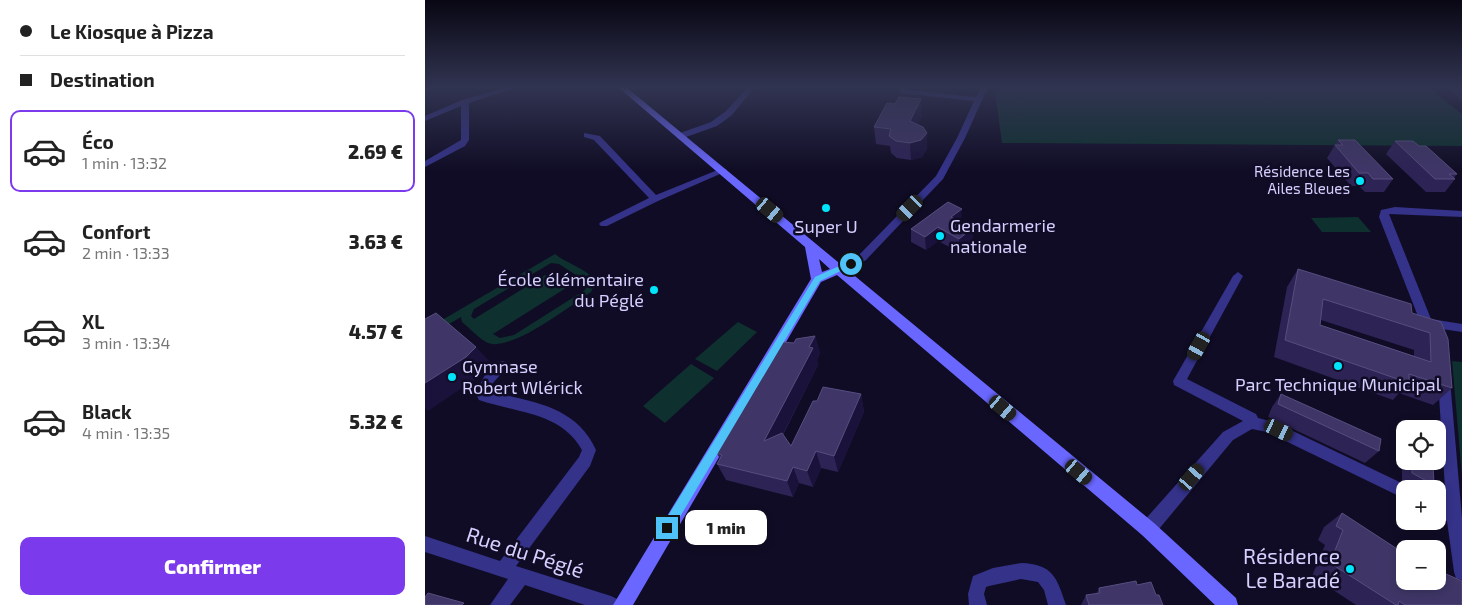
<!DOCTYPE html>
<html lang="fr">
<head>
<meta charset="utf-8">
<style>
  :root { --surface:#fff; --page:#f2f2f2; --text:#222; --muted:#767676; --line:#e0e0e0; --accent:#7c3aed }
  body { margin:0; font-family:"Exo 2",sans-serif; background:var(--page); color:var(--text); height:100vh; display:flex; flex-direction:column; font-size:19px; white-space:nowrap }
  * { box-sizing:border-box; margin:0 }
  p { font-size:16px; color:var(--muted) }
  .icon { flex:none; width:28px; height:28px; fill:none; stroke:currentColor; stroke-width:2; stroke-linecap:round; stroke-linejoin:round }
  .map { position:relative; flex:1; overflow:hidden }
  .sheet { display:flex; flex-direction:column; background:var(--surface); width:425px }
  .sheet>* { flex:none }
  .banner { display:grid; align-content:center; height:110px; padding:0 20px; background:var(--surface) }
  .controls { position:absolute; left:971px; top:420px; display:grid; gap:10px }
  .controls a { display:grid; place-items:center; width:50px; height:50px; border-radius:10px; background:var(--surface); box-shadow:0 2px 8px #0003; font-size:25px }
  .end { position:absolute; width:22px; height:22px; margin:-11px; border:6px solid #4fc3f7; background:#111; box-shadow:0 0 0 2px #111 }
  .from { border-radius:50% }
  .bubble { position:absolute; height:35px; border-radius:10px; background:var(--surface); box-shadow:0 2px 8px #0003; font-size:16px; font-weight:800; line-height:35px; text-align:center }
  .car { position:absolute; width:15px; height:30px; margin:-15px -8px; border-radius:6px; box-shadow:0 0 4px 1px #0007; background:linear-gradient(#222 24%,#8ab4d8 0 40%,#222 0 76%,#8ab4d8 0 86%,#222 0) }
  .banner b { display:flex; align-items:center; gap:18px; height:48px; font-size:19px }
  .banner b+b { border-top:1px solid var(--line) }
  .banner i { width:12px; height:12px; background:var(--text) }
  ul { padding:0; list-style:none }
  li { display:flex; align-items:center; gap:15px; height:82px; margin:0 10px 8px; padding:0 10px; border:2px solid transparent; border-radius:10px }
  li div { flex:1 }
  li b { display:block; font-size:19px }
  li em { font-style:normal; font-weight:800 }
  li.current { border-color:var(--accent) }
  li>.icon { width:45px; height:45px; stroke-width:1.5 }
  .primary-button { display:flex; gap:10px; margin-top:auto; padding:10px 20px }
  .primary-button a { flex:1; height:58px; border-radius:10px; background:var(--accent); color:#fff; font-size:20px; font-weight:800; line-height:58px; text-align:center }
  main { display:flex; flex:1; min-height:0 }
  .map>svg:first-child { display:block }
  .green { fill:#0e302e; fill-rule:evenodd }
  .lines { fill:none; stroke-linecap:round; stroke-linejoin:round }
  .street { fill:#343289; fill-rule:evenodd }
  .secondary { fill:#6967ff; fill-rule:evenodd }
  .wall { fill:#2d2355; fill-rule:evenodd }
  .shaded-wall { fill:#1a123a }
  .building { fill:#3f3667; stroke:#564e7f; fill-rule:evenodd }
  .route { fill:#4fc3f7 }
  .poi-dot { fill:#00e5fb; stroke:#100c25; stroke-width:2 }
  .labels { text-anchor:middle; stroke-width:5; stroke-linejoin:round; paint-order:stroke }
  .far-poi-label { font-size:15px; fill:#d5d0ff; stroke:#100c25; text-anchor:end }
  .poi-label { font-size:18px; fill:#d5d0ff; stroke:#100c25; text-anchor:start }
  .near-street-label { font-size:21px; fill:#d5d0ff; stroke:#100c25 }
  .near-poi-label { font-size:21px; fill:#d5d0ff; stroke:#100c25; text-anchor:end }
</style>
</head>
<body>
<main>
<section class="sheet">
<div class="banner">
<b><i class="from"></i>Le Kiosque à Pizza</b>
<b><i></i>Destination</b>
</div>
<ul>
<li class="current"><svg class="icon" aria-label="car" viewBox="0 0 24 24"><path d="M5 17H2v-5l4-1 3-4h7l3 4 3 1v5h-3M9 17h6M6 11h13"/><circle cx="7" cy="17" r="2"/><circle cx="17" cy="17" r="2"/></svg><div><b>Éco</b><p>1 min · 13:32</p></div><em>2.69 €</em></li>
<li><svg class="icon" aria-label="car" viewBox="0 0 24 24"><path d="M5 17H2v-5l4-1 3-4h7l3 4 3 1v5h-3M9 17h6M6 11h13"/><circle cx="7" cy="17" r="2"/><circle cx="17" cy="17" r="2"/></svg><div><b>Confort</b><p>2 min · 13:33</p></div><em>3.63 €</em></li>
<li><svg class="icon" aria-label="car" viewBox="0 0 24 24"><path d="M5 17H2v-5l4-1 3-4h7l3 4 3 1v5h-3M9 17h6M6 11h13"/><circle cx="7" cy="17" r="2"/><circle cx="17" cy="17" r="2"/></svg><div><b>XL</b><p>3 min · 13:34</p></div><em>4.57 €</em></li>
<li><svg class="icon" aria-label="car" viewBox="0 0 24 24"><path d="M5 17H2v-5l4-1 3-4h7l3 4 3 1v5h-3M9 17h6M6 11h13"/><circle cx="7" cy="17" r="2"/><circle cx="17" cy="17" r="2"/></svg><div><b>Black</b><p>4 min · 13:35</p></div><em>5.32 €</em></li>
</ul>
<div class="primary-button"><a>Confirmer</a></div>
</section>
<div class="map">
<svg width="1037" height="605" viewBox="0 0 1037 605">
  <rect width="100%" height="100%" fill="#100c25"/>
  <!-- green -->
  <g class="green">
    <polygon points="581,87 1004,87 1037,114 1037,146 577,143 570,92"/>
    <polygon points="933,217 946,232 897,232 886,218"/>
    <path d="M 130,254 C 141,263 160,268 171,281 L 166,292 C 146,305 83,355 61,342 C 52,337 45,328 37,322 L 36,317 L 0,338 L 0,330 ZM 126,263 L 134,264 L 160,281 L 163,284 L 160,290 L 89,335 L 75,338 L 68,334 L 141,288 L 120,275 L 49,319 L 46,316 L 49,309 Z"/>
    <polygon points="313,322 332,332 292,371 270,359"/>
    <polygon points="1027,361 1037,362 1037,476"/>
    <polygon points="266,364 289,378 240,423 218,406"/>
  </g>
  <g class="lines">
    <!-- street -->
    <g class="street">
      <polygon points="0,87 8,87 0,92"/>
      <polygon points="83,87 93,87 44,103 44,140 40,146 0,167 0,161 36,140 36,106 0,121 0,116 37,100"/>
      <polygon points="323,87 330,87 307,115 292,126 258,138 252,138 252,134 286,122 301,111"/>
      <polygon points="474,87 480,87 483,90 551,97 556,87 563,87 540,138 518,179 441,260 419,272 411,272 410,269 411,266 433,256 511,176 532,138 549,101 483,94 475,93"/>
      <polygon points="159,133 175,136 231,195 295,169 301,169 302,171 233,201 182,226 176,226 174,224 176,222 224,198 169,140 159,137"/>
      <polygon points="970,207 1037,211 1037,217 964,214 1006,319 1037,324 1037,332 1010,328 1008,332 1000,332 998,329 954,217 956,210"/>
      <polygon points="813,272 818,276 762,379 831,414 833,418 849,422 985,487 986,489 980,489 980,499 842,432 827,429 808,440 729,535 723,537 717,535 715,529 717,523 798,432 818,421 749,385 748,381 808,276"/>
      <path d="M 77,361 L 81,362 L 83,366 L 68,383 L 66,392 C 108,402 151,406 171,450 L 165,466 L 91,566 L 186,596 L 192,599 L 195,605 L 160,605 L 100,585 L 85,605 L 65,605 L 83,579 L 0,552 L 0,536 L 75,561 L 154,457 L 157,450 C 136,412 92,413 54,400 L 52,396 C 55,382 62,366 77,361 Z"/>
      <polygon points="1019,375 1024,376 1025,380 1037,518 1037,580 1031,578 1029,572 1022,521 1012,516 1012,501 1021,504 1013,380 1014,376"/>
      <path d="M 596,563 C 628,564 632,578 641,605 L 623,605 L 619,590 L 613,582 L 596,579 L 564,586 L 561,587 L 559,594 L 562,605 L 544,605 L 543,594 L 548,576 L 568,568 Z"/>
    </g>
    <!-- secondary -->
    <path class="secondary" d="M 193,87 L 201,87 L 729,523 L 811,598 L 813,605 L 790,605 L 717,535 L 412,275 L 396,282 L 208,605 L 188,605 L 386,279 L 380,247 ZM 394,259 L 405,269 L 397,272 Z"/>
  </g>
  <!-- wall -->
  <g class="wall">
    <polygon points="1023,87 1037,87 1037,101"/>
    <polygon points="497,116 492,125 502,149 497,157 486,160 472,158 466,153 465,146 451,144 449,127"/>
    <polygon points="913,140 968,179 959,192 940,192 934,186 926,186 902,158"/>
    <polygon points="970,141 994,146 1032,174 1029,178 1030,179 1020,192 1001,192 961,154"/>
    <polygon points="536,222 548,228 547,242 534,252 513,241 501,250 486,242 486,229"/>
    <path d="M 873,269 L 987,313 L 1016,322 L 1027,388 L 1008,405 L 974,393 L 968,400 L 849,357 L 862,287 ZM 896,320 L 989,350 L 989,356 L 895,325 Z"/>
    <polygon points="390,336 395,353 392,360 393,365 358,435 366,446 392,401 436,394 439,412 413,472 396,468 388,487 374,483 368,497 301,480 292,464 295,459 292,453"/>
    <polygon points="856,394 954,451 940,463 843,417 847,407"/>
    <polygon points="980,460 980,461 1003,461 1009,485 1003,489 991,489 977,481 977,463"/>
    <polygon points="917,513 980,581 1037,605 931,605 887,576 900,545 893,540 899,527"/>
    <polygon points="712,585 731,595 738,605 656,605 661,595 671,594 674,588"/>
  </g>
  <!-- shaded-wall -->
  <g class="shaded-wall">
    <polygon points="496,99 497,116 486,138 485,121"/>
    <polygon points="502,133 502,149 497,157 486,160 485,143"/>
    <polygon points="537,209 536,223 526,217"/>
    <polygon points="513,227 513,241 501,250 500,237"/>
    <polygon points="548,228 547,242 534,252 534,239"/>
    <polygon points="390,336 395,353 392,360 393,365 346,457 339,441"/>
    <polygon points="51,347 67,364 58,374 3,411 0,408 0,383"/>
    <polygon points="436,394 439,412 413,472 409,456"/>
    <polygon points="391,451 396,468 388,487 382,471"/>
    <polygon points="368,467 374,483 368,497 362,481"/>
  </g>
  <!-- building -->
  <g class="building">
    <polygon points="474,97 496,99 485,121 498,127 502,133 496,140 485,143 471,141 464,136 466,129 449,127 462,103 470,104"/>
    <polygon points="913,140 930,140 968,179 948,179 943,173 934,173 910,145 918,145"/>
    <polygon points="970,141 988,141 994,146 1001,146 1032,174 1024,174 1030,179 1010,179"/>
    <polygon points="523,202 537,209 526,217 548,228 534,239 513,227 500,237 486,229"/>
    <path d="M 873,269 L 986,304 L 987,313 L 1016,322 L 1023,339 L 1027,388 L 984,374 L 984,383 L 860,340 ZM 898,299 L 1005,333 L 1006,362 L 895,325 Z"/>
    <polygon points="11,313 51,347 41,357 0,383 0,319"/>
    <polygon points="390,336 384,347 388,348 339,441 357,433 366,446 388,401 392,401 398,387 436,394 409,456 391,451 382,471 368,467 362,481 292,464 297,455 292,453 358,342 369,343 371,339"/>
    <polygon points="856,394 956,439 954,451 853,404"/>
    <polygon points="987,461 1003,461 1008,463 1009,485 987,473"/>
    <polygon points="917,513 980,554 980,581 1012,581 1012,570 1037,581 1037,605 980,605 974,601 973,605 971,605 905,563 918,530 911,526"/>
    <polygon points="711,581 712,585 726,582 731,595 734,595 738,605 664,605 661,595 675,593 674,588"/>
    <polygon points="3,593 39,603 37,605 0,605 0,597"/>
  </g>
  <!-- sky -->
  <linearGradient id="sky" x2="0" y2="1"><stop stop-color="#090714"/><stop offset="0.51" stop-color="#313451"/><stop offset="1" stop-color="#313451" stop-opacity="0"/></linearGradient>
  <rect width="1037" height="171" fill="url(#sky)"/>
  <!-- route -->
  <polygon class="route" points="423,262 430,264 395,281 246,532 238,532 238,524 390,277"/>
  <!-- markers -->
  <g class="poi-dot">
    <circle cx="935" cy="181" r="5"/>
    <circle cx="401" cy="208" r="5"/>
    <circle cx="515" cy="236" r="5"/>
    <circle cx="229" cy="290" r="5"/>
    <circle cx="913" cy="366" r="5"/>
    <circle cx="27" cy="377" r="5"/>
    <circle cx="925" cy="569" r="5"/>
  </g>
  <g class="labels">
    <!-- far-poi labels -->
    <g class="far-poi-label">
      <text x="925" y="177">Résidence Les<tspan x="925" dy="17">Ailes Bleues</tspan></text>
    </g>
    <!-- poi labels -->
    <g class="poi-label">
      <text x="525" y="232">Gendarmerie<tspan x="525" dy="21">nationale</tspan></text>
      <text x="401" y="233" text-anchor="middle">Super U</text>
      <text x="219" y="286" text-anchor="end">École élémentaire<tspan x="219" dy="21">du Péglé</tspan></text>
      <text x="37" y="373">Gymnase<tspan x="37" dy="21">Robert Wlérick</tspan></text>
      <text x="913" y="391" text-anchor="middle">Parc Technique Municipal</text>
    </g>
    <!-- near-street labels -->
    <g class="near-street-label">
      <text transform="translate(100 553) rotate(18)" y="7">Rue du Péglé</text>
    </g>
    <!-- near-poi labels -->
    <g class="near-poi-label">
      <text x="915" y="564">Résidence<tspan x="915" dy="24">Le Baradé</tspan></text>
    </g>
  </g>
</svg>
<div class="controls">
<a><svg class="icon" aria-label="locate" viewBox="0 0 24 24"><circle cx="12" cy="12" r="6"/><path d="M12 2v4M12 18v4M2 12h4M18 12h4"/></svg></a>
<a>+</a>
<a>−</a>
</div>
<i class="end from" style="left:426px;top:264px"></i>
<i class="end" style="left:242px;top:528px"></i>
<div class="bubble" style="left:260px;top:510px;width:82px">1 min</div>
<i class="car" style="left:485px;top:208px;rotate:224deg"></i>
<i class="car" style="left:345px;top:210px;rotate:130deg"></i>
<i class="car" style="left:774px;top:346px;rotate:209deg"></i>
<i class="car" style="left:578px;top:408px;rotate:130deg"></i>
<i class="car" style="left:854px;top:430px;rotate:116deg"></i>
<i class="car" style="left:654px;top:472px;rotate:130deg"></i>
<i class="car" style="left:767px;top:477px;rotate:41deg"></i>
</div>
</main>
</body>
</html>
